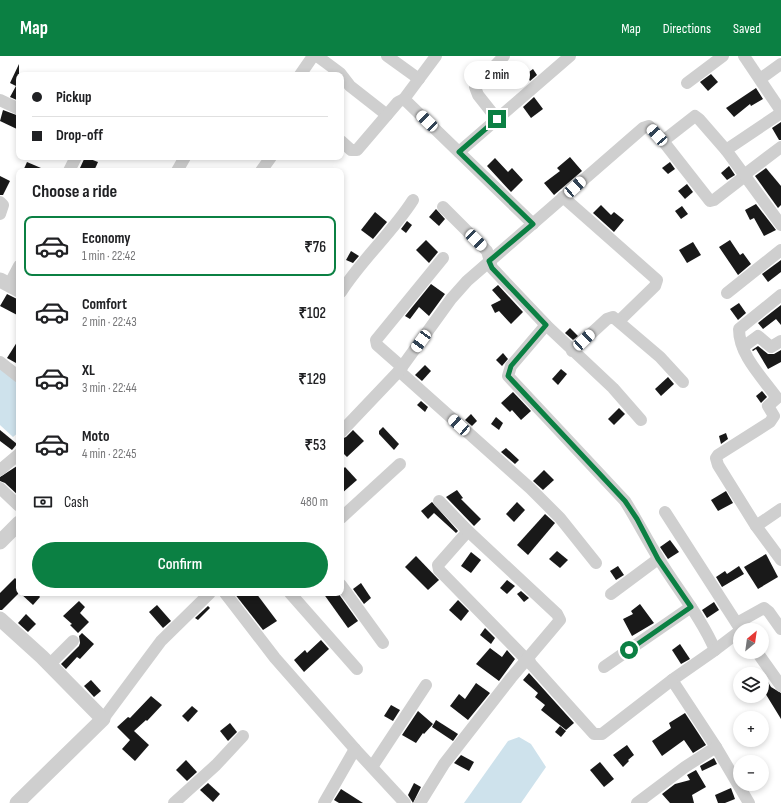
<!DOCTYPE html>
<html lang="en">
<head>
<meta charset="utf-8">
<style>
  :root { --surface:#fff; --page:#f6f6f6; --text:#202124; --muted:#757577; --line:#e0e0e0; --accent:#0b8043 }
  body { margin:0; font-family:"Sofia Sans Condensed",sans-serif; background:var(--page); color:var(--text); height:100vh; display:flex; flex-direction:column; font-size:15px; white-space:nowrap }
  * { box-sizing:border-box; margin:0 }
  p { font-size:13px; color:var(--muted) }
  .icon { flex:none; width:22px; height:22px; fill:none; stroke:currentColor; stroke-width:2; stroke-linecap:round; stroke-linejoin:round }
  .map { position:relative; flex:1; overflow:hidden }
  .sheet { position:absolute; left:16px; top:112px; width:328px; height:428px; display:flex; flex-direction:column; background:var(--surface); border-radius:8px; box-shadow:0 2px 6px #0003 }
  .sheet>* { flex:none }
  .guide { position:absolute; left:16px; top:16px; width:328px; height:88px; border-radius:8px; box-shadow:0 2px 6px #0003; display:grid; align-content:center; height:88px; padding:0 16px; background:var(--surface) }
  .needle { width:26px; rotate:29deg }
  .fabs { position:absolute; left:733px; top:567px; display:grid; gap:8px }
  .fabs a { display:grid; place-items:center; width:36px; height:36px; border-radius:50%; background:var(--surface); box-shadow:0 2px 6px #0003; font-size:20px }
  .end { position:absolute; width:18px; height:18px; margin:-9px; border:5px solid #0b8043; background:#fff; box-shadow:0 0 0 2px #fff }
  .from { border-radius:50% }
  .bubble { position:absolute; height:28px; border-radius:14px; background:var(--surface); box-shadow:0 2px 6px #0003; font-size:13px; font-weight:600; line-height:28px; text-align:center }
  .car { position:absolute; width:12px; height:24px; margin:-12px -6px; border-radius:5px; box-shadow:0 0 3px 1px #0007; background:linear-gradient(#fff 24%,#345 0 40%,#fff 0 76%,#345 0 86%,#fff 0) }
  .guide b { display:flex; align-items:center; gap:14px; height:38px; font-size:15px }
  .guide b+b { border-top:1px solid var(--line) }
  .guide i { width:10px; height:10px; background:var(--text) }
  ul { padding:0; list-style:none }
  li { display:flex; align-items:center; gap:12px; height:60px; margin:0 8px 6px; padding:0 8px; border:2px solid transparent; border-radius:8px }
  li div { flex:1 }
  li b { display:block; font-size:15px }
  li em { font-style:normal; font-weight:600 }
  li.selected { border-color:var(--accent) }
  li>.icon { width:36px; height:36px; stroke-width:1.5 }
  h2 { padding:0 16px; font-size:18px; line-height:48px }
  .pay { display:flex; align-items:center; gap:10px; height:44px; padding:0 16px; font-size:15px }
  .pay p { margin-inline-start:auto }
  .cta { display:flex; gap:8px; margin-top:auto; padding:8px 16px }
  .cta a { flex:1; height:46px; border-radius:24px; background:var(--accent); color:#fff; font-size:16px; font-weight:600; line-height:46px; text-align:center }
  header { display:flex; align-items:center; gap:24px; box-sizing:border-box; height:56px; padding:0 20px; background:var(--accent); color:#fff }
  header strong { font-size:19px }
  nav { display:flex; gap:22px; margin-inline-start:auto; font-size:14px }
  .map>svg:first-child { display:block }
  .water { fill:#cee2ec }
  .building { fill:#191919 }
  .lines { fill:none; stroke-linecap:round; stroke-linejoin:round }
  .minor { stroke:#cfcfcf; stroke-width:12 }
  .tertiary { stroke:#cfcfcf; stroke-width:15 }
  .route { stroke:#0b8043; stroke-width:5 }
</style>
</head>
<body>
<header>
<strong>Map</strong>
<nav><a>Map</a><a>Directions</a><a>Saved</a></nav>
</header>
<div class="map">
<svg width="781" height="747" viewBox="0 0 781 747">
  <rect width="100%" height="100%" fill="#fff"/>
  <!-- water -->
  <g class="water">
    <polygon points="0,313 19,327 19,376 13,381 0,369"/>
    <polygon points="519,681 531,688 546,711 521,747 464,747 508,685"/>
  </g>
  <!-- building -->
  <g class="building">
    <polygon points="19,8 19,45 10,41 16,30 10,27"/>
    <polygon points="533,13 537,19 530,25 526,18"/>
    <polygon points="711,18 718,26 708,35 700,26"/>
    <polygon points="756,32 763,43 751,50 750,48 734,61 726,52"/>
    <polygon points="534,41 543,53 531,62 523,51"/>
    <polygon points="3,54 19,60 19,74 0,65"/>
    <polygon points="781,66 781,84 779,84 772,72"/>
    <polygon points="85,101 98,106 94,115 85,115 80,112"/>
    <polygon points="570,101 582,115 554,139 544,127 560,115 557,112"/>
    <polygon points="495,102 508,116 512,112 523,124 511,136 487,110"/>
    <polygon points="27,106 48,115 23,115"/>
    <polygon points="670,106 675,113 668,118 662,112"/>
    <polygon points="729,110 735,119 727,124 721,117"/>
    <polygon points="766,112 781,130 781,149 778,152 755,120"/>
    <polygon points="0,120 10,125 3,139 0,139"/>
    <polygon points="687,128 693,136 685,143 678,135"/>
    <polygon points="756,148 776,174 764,180 754,162 750,164 745,154"/>
    <polygon points="601,149 611,159 614,156 624,164 614,176 593,157"/>
    <polygon points="682,150 688,158 681,163 675,155"/>
    <polygon points="436,153 445,163 439,170 429,161"/>
    <polygon points="375,156 387,166 373,183 361,174"/>
    <polygon points="407,165 412,169 406,177 401,173"/>
    <polygon points="426,184 438,196 429,207 416,194"/>
    <polygon points="730,184 740,199 743,197 751,208 738,219 719,191"/>
    <polygon points="693,186 701,199 687,207 679,194"/>
    <polygon points="351,195 359,200 353,207 346,204"/>
    <polygon points="781,204 781,216 768,226 762,218"/>
    <polygon points="431,228 445,238 429,260 419,251 410,263 405,260"/>
    <polygon points="498,229 523,256 511,268 499,255 495,257 491,249 501,244 492,234"/>
    <polygon points="7,238 19,244 19,260 0,250"/>
    <polygon points="739,247 746,257 738,264 730,253"/>
    <polygon points="781,249 781,269 776,263 763,273 758,267"/>
    <polygon points="570,272 578,280 573,284 565,277"/>
    <polygon points="19,283 19,302 16,307 7,302"/>
    <polygon points="758,290 768,298 774,298 781,294 781,306 768,313 756,293 753,295 752,294"/>
    <polygon points="503,297 508,303 502,310 496,304"/>
    <polygon points="425,309 431,315 422,325 415,319"/>
    <polygon points="561,313 567,318 558,329 552,323"/>
    <polygon points="668,321 674,328 661,340 655,333"/>
    <polygon points="762,335 767,341 761,347 756,340"/>
    <polygon points="513,336 531,355 521,364 512,354 510,356 501,347"/>
    <polygon points="421,345 428,351 425,356 417,349"/>
    <polygon points="619,352 625,358 614,369 608,363"/>
    <polygon points="471,358 477,365 472,370 465,364"/>
    <polygon points="496,361 503,367 499,374 491,368"/>
    <polygon points="383,371 399,388 394,394 379,378 379,375"/>
    <polygon points="0,374 17,388 12,394 0,385"/>
    <polygon points="353,374 364,385 347,401 341,395 341,383 346,381"/>
    <polygon points="726,377 728,383 721,388 719,380"/>
    <polygon points="506,392 519,404 515,408 501,396"/>
    <polygon points="17,410 19,412 19,440 5,427 0,425 0,421"/>
    <polygon points="345,411 357,424 341,438 341,415"/>
    <polygon points="544,414 554,424 543,434 533,425"/>
    <polygon points="457,434 463,442 461,443 481,463 474,470 446,441"/>
    <polygon points="726,435 733,447 718,455 711,444"/>
    <polygon points="432,446 458,475 456,477 434,457 428,463 421,455"/>
    <polygon points="517,446 525,454 514,466 506,458"/>
    <polygon points="545,458 555,467 528,499 517,489"/>
    <polygon points="670,484 679,496 668,503 660,491"/>
    <polygon points="557,495 568,504 560,512 549,503"/>
    <polygon points="471,496 481,504 471,517 461,510"/>
    <polygon points="766,498 778,521 758,533 744,511"/>
    <polygon points="416,500 439,524 428,534 405,511"/>
    <polygon points="618,510 624,519 616,524 610,515"/>
    <polygon points="739,510 744,518 722,531 716,521 725,515 727,518"/>
    <polygon points="15,522 19,526 19,537 2,554 0,554 0,537"/>
    <polygon points="507,524 515,530 507,538 500,532"/>
    <polygon points="361,527 371,542 364,548 353,533"/>
    <polygon points="521,535 529,542 524,546 517,538"/>
    <polygon points="20,537 37,537 40,541 33,549"/>
    <polygon points="234,537 256,537 277,565 263,574"/>
    <polygon points="323,537 338,537 358,565 348,572"/>
    <polygon points="458,544 469,555 461,565 449,554"/>
    <polygon points="79,545 85,551 80,557 89,566 78,577 70,569 72,568 63,560"/>
    <polygon points="714,546 719,554 707,562 702,554"/>
    <polygon points="640,548 654,567 632,580 623,563 633,558 631,555"/>
    <polygon points="157,549 171,565 163,572 149,556"/>
    <polygon points="208,550 210,552 198,564 195,562"/>
    <polygon points="26,558 36,568 28,576 18,567"/>
    <polygon points="485,572 495,582 491,588 480,579"/>
    <polygon points="82,577 94,588 80,603 77,601 66,613 61,608 79,590 80,587 79,580"/>
    <polygon points="321,584 329,593 304,616 294,604 305,594 307,597"/>
    <polygon points="680,588 690,603 681,608 672,594"/>
    <polygon points="490,592 502,601 507,594 515,603 499,625 476,608"/>
    <polygon points="762,616 771,631 781,637 781,663 762,632"/>
    <polygon points="529,617 574,667 566,674 541,654 545,649 535,641 538,637 523,624"/>
    <polygon points="91,624 101,635 94,641 84,630"/>
    <polygon points="476,627 490,637 468,664 450,650 459,638 465,643"/>
    <polygon points="151,640 162,649 147,665 146,664 134,675 149,689 135,705 122,693 130,684 117,671 128,661 130,662"/>
    <polygon points="391,649 400,654 393,665 384,660"/>
    <polygon points="192,650 198,655 188,666 182,660"/>
    <polygon points="418,655 433,668 424,678 423,677 416,687 402,679"/>
    <polygon points="685,657 706,689 693,697 684,684 662,700 652,685 671,672 669,667"/>
    <polygon points="436,664 458,678 453,685 432,671"/>
    <polygon points="230,667 237,676 228,685 220,675"/>
    <polygon points="560,670 566,675 561,681 555,676"/>
    <polygon points="627,689 634,699 628,704 629,705 623,711 613,699"/>
    <polygon points="461,699 474,706 469,715 454,707"/>
    <polygon points="714,702 717,708 702,715 700,710"/>
    <polygon points="186,704 197,716 187,725 176,714"/>
    <polygon points="600,706 614,723 604,731 590,714"/>
    <polygon points="696,714 706,731 692,739 694,747 670,747 662,738 675,728 690,724 687,719"/>
    <polygon points="208,727 220,738 213,746 200,734"/>
    <polygon points="414,727 421,731 413,747 408,739"/>
    <polygon points="731,732 735,743 725,747 718,747 715,739"/>
    <polygon points="341,733 363,747 339,747 334,744"/>
  </g>
  <g class="lines">
    <!-- minor -->
    <g class="minor">
      <polyline points="317,0 340,17 350,30 387,59"/>
      <polyline points="387,0 419,23"/>
      <polyline points="744,0 781,55"/>
      <polyline points="300,19 313,0"/>
      <polyline points="760,23 781,8"/>
      <polyline points="687,27 723,0"/>
      <polyline points="404,43 436,0"/>
      <polyline points="0,44 19,53"/>
      <polyline points="781,57 726,94 781,169"/>
      <polyline points="497,63 478,39 475,31 504,0"/>
      <polyline points="341,85 351,94 357,94 398,46 404,43 533,168"/>
      <polyline points="663,85 710,145 714,144 745,120"/>
      <polyline points="459,96 570,0"/>
      <polyline points="69,115 76,101"/>
      <polyline points="177,115 185,101"/>
      <polyline points="261,115 271,101"/>
      <polyline points="744,119 781,91"/>
      <polyline points="563,141 657,224 655,230 619,265"/>
      <polyline points="0,146 3,149 0,158"/>
      <path d="M 443,151 L 487,195 L 492,212 L 546,269 L 511,310 L 508,320 L 625,445 C 637,464 647,484 659,503 C 677,533 701,561 715,594 L 672,624 L 716,691 L 685,711 L 637,747"/>
      <polyline points="9,229 19,210"/>
      <path d="M 341,236 C 362,203 392,177 413,144"/>
      <polyline points="727,237 781,194"/>
      <path d="M 781,239 L 739,273 C 739,299 762,321 777,342 L 768,350 L 774,360 L 770,366 L 718,399 L 716,402 L 718,409 L 756,470 L 781,504"/>
      <polyline points="546,269 613,332 641,364"/>
      <polyline points="743,291 758,280 771,291 781,285"/>
      <polyline points="572,295 607,263 613,261 660,301 683,326"/>
      <polyline points="0,306 19,321"/>
      <polyline points="402,311 377,289 376,284 443,202"/>
      <polyline points="399,315 530,432 560,462 596,507"/>
      <polyline points="341,376 399,315 451,243 467,225 643,72 649,70 663,85 695,60 699,63 726,94"/>
      <polyline points="0,414 19,398"/>
      <polyline points="0,432 19,450"/>
      <polyline points="439,445 468,475 438,509 439,514 523,600 528,602 531,608 594,678 602,678 672,624"/>
      <polyline points="665,456 741,574"/>
      <polyline points="341,462 400,408"/>
      <polyline points="756,470 781,453"/>
      <polyline points="341,529 383,587"/>
      <polyline points="225,537 275,602 355,693"/>
      <polyline points="290,537 357,613"/>
      <polyline points="611,538 658,503"/>
      <polyline points="737,567 764,552 769,556 781,573"/>
      <polyline points="715,594 740,575"/>
      <polyline points="757,596 781,630"/>
      <polyline points="50,608 73,585"/>
      <polyline points="604,611 691,551"/>
      <polyline points="103,663 161,585 210,537"/>
      <polyline points="716,691 749,747"/>
      <polyline points="372,711 426,629"/>
      <polyline points="174,747 216,709 243,680"/>
      <polyline points="324,747 355,693 405,747"/>
      <polyline points="420,747 444,708 511,622 560,564 557,558 468,475"/>
    </g>
    <!-- tertiary -->
    <g class="tertiary">
      <polyline points="0,224 19,234"/>
      <polyline points="0,486 19,467"/>
      <polyline points="0,563 42,601 103,663 17,747"/>
    </g>
  </g>
  <g class="lines">
    <!-- route -->
    <polyline class="route" points="497,63 459,96 533,168 489,205 492,212 546,269 511,310 508,320 625,445 637,463 658,503 691,551 629,594"/>
  </g>
</svg>
<div class="fabs">
<a><svg class="needle" viewBox="-14 -14 28 28"><path d="M0-13l5 13h-10z" fill="#e53935"/><path d="M0 13l5-13h-10z" fill="#757577"/></svg></a>
<a><svg class="icon" aria-label="layers" viewBox="0 0 24 24"><path d="M12 4l9 5-9 5-9-5zM3 14l9 5 9-5"/></svg></a>
<a>+</a>
<a>−</a>
</div>
<i class="end from" style="left:629px;top:594px"></i>
<i class="end" style="left:497px;top:63px"></i>
<div class="bubble" style="left:464px;top:5px;width:66px">2 min</div>
<i class="car" style="left:427px;top:65px;rotate:314deg"></i>
<i class="car" style="left:657px;top:79px;rotate:318deg"></i>
<i class="car" style="left:575px;top:131px;rotate:48deg"></i>
<i class="car" style="left:476px;top:184px;rotate:135deg"></i>
<i class="car" style="left:584px;top:284px;rotate:47deg"></i>
<i class="car" style="left:421px;top:285px;rotate:216deg"></i>
<i class="car" style="left:459px;top:369px;rotate:312deg"></i>
<div class="guide">
<b><i class="from"></i>Pickup</b>
<b><i></i>Drop-off</b>
</div>
<section class="sheet">
<h2>Choose a ride</h2>
<ul>
<li class="selected"><svg class="icon" aria-label="car" viewBox="0 0 24 24"><path d="M5 17H2v-5l4-1 3-4h7l3 4 3 1v5h-3M9 17h6M6 11h13"/><circle cx="7" cy="17" r="2"/><circle cx="17" cy="17" r="2"/></svg><div><b>Economy</b><p>1 min · 22:42</p></div><em>₹76</em></li>
<li><svg class="icon" aria-label="car" viewBox="0 0 24 24"><path d="M5 17H2v-5l4-1 3-4h7l3 4 3 1v5h-3M9 17h6M6 11h13"/><circle cx="7" cy="17" r="2"/><circle cx="17" cy="17" r="2"/></svg><div><b>Comfort</b><p>2 min · 22:43</p></div><em>₹102</em></li>
<li><svg class="icon" aria-label="car" viewBox="0 0 24 24"><path d="M5 17H2v-5l4-1 3-4h7l3 4 3 1v5h-3M9 17h6M6 11h13"/><circle cx="7" cy="17" r="2"/><circle cx="17" cy="17" r="2"/></svg><div><b>XL</b><p>3 min · 22:44</p></div><em>₹129</em></li>
<li><svg class="icon" aria-label="car" viewBox="0 0 24 24"><path d="M5 17H2v-5l4-1 3-4h7l3 4 3 1v5h-3M9 17h6M6 11h13"/><circle cx="7" cy="17" r="2"/><circle cx="17" cy="17" r="2"/></svg><div><b>Moto</b><p>4 min · 22:45</p></div><em>₹53</em></li>
</ul>
<div class="pay"><svg class="icon" aria-label="cash" viewBox="0 0 24 24"><path d="M3 7h18v10H3z"/><circle cx="12" cy="12" r="2"/></svg>Cash<p>480 m</p></div>
<div class="cta"><a>Confirm</a></div>
</section>
</div>
</body>
</html>
